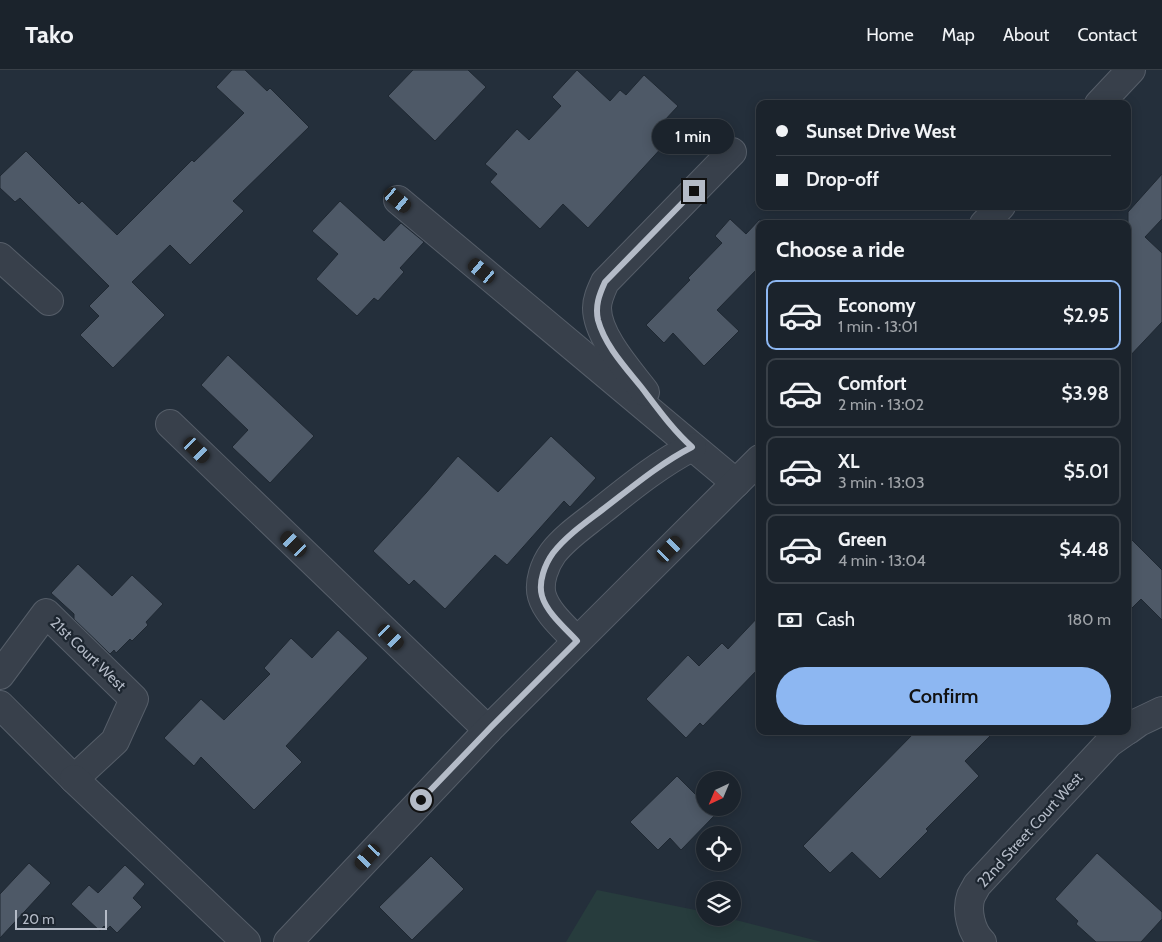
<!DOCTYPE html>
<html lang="en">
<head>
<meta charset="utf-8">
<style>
  :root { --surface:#1b232c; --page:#282f38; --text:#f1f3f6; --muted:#a0a4a9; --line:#394048; --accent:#8db7f2 }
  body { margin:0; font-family:Cabin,sans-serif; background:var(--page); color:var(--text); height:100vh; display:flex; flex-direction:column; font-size:19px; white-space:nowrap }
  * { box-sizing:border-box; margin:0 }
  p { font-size:16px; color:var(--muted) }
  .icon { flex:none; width:28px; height:28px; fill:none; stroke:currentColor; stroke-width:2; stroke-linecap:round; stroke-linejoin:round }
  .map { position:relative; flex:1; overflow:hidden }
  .drawer { position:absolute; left:756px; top:150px; width:375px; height:515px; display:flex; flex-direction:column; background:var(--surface); border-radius:10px; box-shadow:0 2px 12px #0003,0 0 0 1px var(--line) }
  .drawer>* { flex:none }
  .guide { position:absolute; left:756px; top:30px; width:375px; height:110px; border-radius:10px; box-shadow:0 2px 12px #0003,0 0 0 1px var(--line); display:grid; align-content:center; height:110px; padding:0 20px; background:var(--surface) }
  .needle { width:32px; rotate:224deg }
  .buttons { position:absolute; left:696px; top:701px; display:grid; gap:10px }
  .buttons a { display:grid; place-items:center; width:45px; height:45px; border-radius:50%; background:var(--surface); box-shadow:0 2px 12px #0003,0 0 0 1px var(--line); font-size:25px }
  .scale { position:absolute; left:15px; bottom:12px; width:92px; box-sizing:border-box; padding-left:5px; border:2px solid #b4bbc7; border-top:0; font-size:14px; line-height:18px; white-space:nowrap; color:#b4bbc7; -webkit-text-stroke:4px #1d2630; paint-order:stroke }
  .end { position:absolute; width:22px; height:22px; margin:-11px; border:6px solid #b4bbc7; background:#111; box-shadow:0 0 0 2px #111 }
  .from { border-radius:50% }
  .bubble { position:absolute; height:35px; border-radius:18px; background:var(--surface); box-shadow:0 2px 12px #0003,0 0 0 1px var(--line); font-size:16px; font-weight:600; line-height:35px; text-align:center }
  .car { position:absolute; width:15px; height:30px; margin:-15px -8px; border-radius:6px; box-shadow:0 0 4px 1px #0007; background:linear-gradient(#222 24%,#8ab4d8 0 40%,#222 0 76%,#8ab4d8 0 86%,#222 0) }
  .guide b { display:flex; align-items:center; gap:18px; height:48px; font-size:19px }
  .guide b+b { border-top:1px solid var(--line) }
  .guide i { width:12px; height:12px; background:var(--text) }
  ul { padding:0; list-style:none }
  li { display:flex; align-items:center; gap:15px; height:70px; margin:0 10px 8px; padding:0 10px; border:2px solid var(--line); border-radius:10px }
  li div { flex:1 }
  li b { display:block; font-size:19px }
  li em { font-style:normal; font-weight:600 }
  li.selected { border-color:var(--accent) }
  li>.icon { width:45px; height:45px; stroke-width:1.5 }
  h2 { padding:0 20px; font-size:22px; line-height:60px }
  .pay { display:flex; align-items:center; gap:12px; height:55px; padding:0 20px; font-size:19px }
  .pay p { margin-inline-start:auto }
  .button { display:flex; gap:10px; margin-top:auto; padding:10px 20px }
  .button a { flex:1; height:58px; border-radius:30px; background:var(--accent); color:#111; font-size:20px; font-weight:600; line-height:58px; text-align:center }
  header { display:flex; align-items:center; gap:30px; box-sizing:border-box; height:70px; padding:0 25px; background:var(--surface); border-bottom:1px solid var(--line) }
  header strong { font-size:24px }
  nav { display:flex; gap:28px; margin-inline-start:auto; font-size:18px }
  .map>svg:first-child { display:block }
  .green { fill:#273c3d }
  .building { fill:#4e5967; stroke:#1f2832 }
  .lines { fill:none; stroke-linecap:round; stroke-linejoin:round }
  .minor-casing { stroke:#565e69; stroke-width:30 }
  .minor { stroke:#38404b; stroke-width:28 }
  .route { stroke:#b4bbc7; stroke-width:6 }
  .labels { text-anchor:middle; stroke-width:4.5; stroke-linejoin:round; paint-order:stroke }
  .street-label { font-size:15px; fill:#b4bbc7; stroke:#1d2630 }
</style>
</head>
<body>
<header>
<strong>Tako</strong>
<nav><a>Home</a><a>Map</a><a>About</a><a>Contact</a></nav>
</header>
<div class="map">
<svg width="1162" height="872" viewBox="0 0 1162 872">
  <rect width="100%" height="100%" fill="#242f3b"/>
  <!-- green -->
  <polygon class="green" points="597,820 705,842 705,848 728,848 822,872 566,872"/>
  <!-- building -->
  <g class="building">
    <polygon points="232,0 245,0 267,21 270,18 309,57 233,131 244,141 190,195 170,175 132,212 165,245 113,298 80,265 99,246 89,236 109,216 20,128 15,132 0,118 0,106 26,81 79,134 82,131 117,165 192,90 194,92 244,43 216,17"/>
    <polygon points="413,0 468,0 486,17 435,71 388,26"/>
    <polygon points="577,0 610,31 620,20 626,25 644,5 678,36 664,51 676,62 588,158 563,134 540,159 490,112 497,104 485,94 517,59 529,70 561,36 552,27"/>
    <polygon points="1162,104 1162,149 1145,167 1162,183 1162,252 1128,288 1128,142"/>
    <polygon points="340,131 384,171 401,153 424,172 400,198 404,202 378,231 374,228 357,246 316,209 338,184 312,161"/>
    <polygon points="730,149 746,164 760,149 760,196 717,240 739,261 704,296 673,263 664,273 646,255 690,210 688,208 722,173 715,166"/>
    <polygon points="228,285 314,366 270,413 232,377 248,360 201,315"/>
    <polygon points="551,366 596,408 570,437 564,431 507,495 495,485 445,539 414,510 409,515 373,481 426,423 458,386 498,422"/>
    <polygon points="1128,466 1162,500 1162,550 1141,529 1128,542"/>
    <polygon points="78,494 112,526 132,505 163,534 146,552 148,555 132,571 130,569 116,583 114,580 110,584 74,549 74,544 51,523"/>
    <polygon points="760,545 760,597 703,656 700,653 686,668 646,629 688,585 699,596 722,573 728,579"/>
    <polygon points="338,560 368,588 286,676 302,692 254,740 201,687 194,696 164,668 201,629 224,650 270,604 264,598 291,568 312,588"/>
    <polygon points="916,661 995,661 965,691 979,706 926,759 928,761 880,809 852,782 830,803 803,776"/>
    <polygon points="677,706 705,734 705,738 708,738 715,745 681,780 670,768 658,780 630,752"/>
    <polygon points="1097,783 1162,842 1162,849 1141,872 1096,872 1076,854 1078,851 1055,829"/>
    <polygon points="431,786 464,819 412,870 379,837"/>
    <polygon points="29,793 51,813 0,868 0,824"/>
    <polygon points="125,795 145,814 133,828 142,837 117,863 110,856 107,859 104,856 100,861 71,834 89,815 98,823"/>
  </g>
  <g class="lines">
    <!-- minor casing -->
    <g class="minor-casing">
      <g id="minor">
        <polyline points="1099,34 1131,0"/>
        <polyline points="398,130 736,413"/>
        <polyline points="984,154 1001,136"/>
        <polyline points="0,187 49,231"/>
        <path d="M 645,322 C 629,301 597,266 597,238 C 597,229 601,221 605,212 L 732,82"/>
        <polyline points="170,354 488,660"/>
        <path d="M 577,571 C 565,558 547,543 542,526 C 538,512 545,494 553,483 C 566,466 585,454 602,440 C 631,417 659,394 692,377"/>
        <polyline points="0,605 46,543 134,629 115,671 74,709 0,635"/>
        <polyline points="1128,660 1139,652 1162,641"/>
        <polyline points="74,709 246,872"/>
        <polyline points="288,872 492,656 760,389"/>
        <path d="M 982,872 C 971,862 966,840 971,826 C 973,822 975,819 977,815 L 1109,673 L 1126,661"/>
      </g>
    </g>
    <!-- minor -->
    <use href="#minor" class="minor"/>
  </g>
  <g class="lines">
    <!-- route -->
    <path class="route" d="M 421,730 L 492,656 L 577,571 C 565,558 547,543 542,526 C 538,512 545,494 553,483 C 566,466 585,453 602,440 C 631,418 659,394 692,377 C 673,360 658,339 642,318 C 626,298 605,276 598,250 C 595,236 599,225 605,212 L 694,121"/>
  </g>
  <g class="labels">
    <!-- street labels -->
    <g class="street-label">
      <text transform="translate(88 584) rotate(44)" y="5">21st Court West</text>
      <text transform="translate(1030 760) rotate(-48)" y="5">22nd Street Court West</text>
    </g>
  </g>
</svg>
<div class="buttons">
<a><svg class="needle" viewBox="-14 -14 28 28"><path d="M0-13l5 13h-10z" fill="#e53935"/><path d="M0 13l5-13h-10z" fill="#a0a4a9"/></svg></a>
<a><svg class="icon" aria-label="locate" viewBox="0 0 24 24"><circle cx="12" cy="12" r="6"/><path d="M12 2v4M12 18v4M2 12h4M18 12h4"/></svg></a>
<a><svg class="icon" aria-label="layers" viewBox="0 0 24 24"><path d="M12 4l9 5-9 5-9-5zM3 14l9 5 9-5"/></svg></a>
</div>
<div class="scale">20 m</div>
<i class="end from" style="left:421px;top:730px"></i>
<i class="end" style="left:694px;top:121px"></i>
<div class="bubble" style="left:652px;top:49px;width:82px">1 min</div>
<i class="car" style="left:398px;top:130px;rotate:130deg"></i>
<i class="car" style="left:482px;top:201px;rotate:310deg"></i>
<i class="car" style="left:197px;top:380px;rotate:134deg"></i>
<i class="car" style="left:294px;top:474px;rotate:314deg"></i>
<i class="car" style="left:670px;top:479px;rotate:45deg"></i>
<i class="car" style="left:391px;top:567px;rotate:134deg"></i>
<i class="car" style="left:368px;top:787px;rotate:223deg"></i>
<div class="guide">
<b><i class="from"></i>Sunset Drive West</b>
<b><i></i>Drop-off</b>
</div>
<section class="drawer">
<h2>Choose a ride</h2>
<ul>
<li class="selected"><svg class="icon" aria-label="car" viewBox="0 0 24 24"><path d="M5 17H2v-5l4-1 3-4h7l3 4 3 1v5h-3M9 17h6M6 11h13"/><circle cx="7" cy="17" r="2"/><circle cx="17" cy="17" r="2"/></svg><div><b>Economy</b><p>1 min · 13:01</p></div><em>$2.95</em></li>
<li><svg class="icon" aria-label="car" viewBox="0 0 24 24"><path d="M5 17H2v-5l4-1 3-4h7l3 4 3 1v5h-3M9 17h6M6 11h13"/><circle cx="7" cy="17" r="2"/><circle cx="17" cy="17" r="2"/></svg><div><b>Comfort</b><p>2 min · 13:02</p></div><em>$3.98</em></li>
<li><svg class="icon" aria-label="car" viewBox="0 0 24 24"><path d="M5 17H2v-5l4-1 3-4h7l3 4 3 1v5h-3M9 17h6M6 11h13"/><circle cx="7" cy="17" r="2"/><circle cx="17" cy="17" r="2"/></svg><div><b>XL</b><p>3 min · 13:03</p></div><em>$5.01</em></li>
<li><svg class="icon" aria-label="car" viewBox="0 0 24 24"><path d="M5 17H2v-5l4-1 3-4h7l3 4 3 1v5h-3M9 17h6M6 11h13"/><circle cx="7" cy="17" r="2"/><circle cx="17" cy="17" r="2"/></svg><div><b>Green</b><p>4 min · 13:04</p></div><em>$4.48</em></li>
</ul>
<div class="pay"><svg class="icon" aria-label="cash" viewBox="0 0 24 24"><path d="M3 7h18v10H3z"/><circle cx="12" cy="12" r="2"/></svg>Cash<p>180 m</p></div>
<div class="button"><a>Confirm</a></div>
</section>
</div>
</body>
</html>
